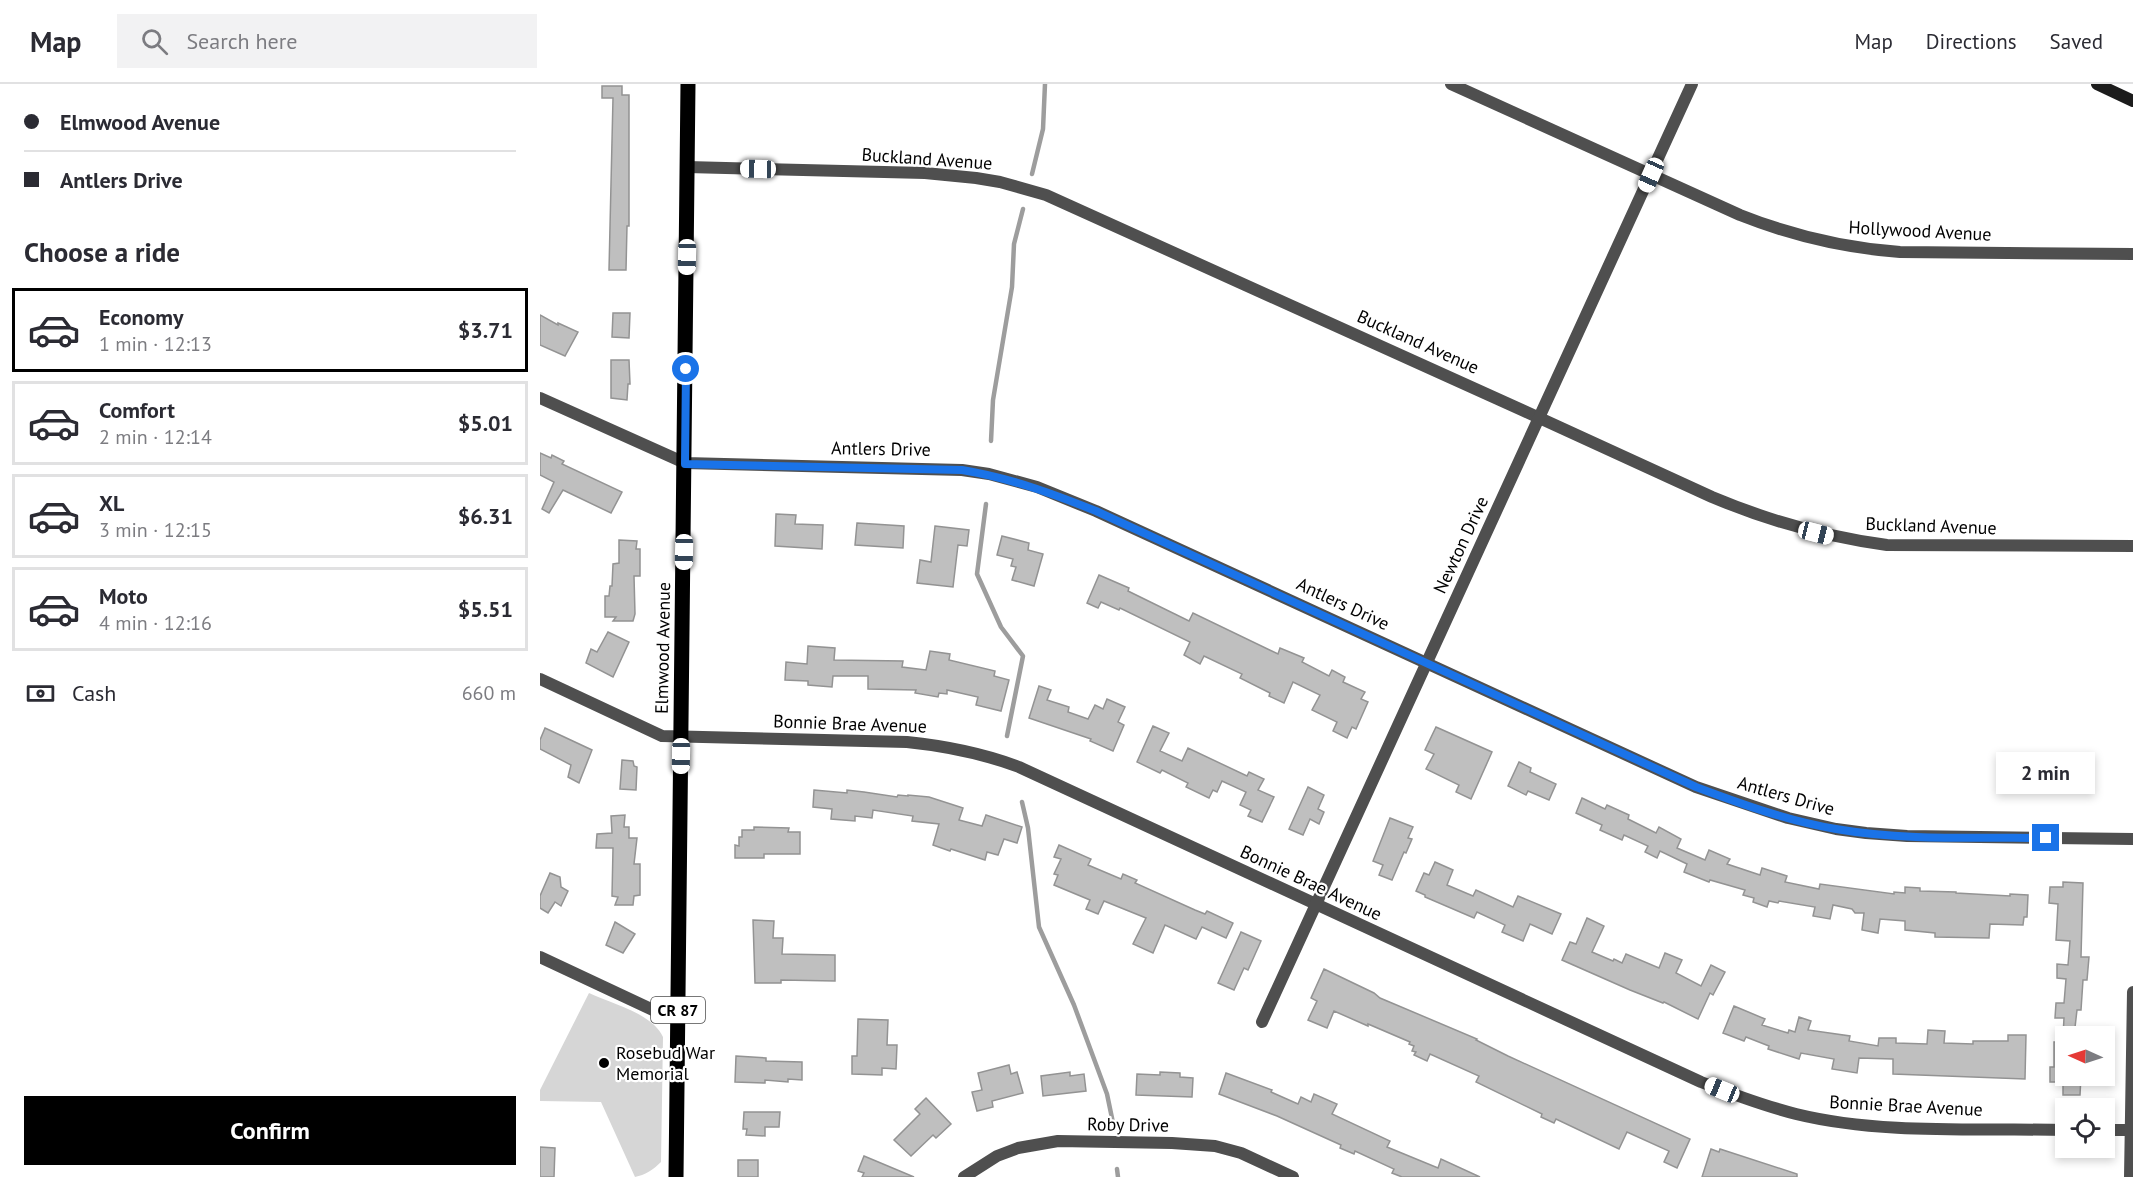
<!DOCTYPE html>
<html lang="en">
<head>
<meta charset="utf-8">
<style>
  :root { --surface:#fff; --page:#f2f2f3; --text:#2b2b33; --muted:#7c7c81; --line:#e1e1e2; --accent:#000 }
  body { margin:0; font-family:"PT Sans",sans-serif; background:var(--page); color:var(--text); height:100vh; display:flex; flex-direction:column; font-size:22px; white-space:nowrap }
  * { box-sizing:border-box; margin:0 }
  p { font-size:20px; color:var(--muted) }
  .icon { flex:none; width:33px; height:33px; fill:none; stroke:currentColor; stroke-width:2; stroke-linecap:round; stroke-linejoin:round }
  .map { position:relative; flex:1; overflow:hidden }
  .sheet { display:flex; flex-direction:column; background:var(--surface); width:540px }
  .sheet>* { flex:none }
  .hud { display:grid; align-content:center; height:132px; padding:0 24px; background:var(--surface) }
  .needle { width:39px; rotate:273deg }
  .controls { position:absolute; left:1515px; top:942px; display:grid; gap:12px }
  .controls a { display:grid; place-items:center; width:60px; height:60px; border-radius:0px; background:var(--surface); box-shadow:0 3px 9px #0003; font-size:30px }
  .end { position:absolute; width:27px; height:27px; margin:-14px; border:8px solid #1a73e8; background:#fff; box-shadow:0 0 0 3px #fff }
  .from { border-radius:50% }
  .bubble { position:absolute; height:42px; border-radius:0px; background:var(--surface); box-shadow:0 3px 9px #0003; font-size:20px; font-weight:800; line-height:42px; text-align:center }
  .car { position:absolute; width:18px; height:36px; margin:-18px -9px; border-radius:8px; box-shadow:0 0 4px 2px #0007; background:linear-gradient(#fff 24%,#345 0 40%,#fff 0 76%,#345 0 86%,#fff 0) }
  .hud b { display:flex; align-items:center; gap:21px; height:57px; font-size:22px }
  .hud b+b { border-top:2px solid var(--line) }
  .hud i { width:15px; height:15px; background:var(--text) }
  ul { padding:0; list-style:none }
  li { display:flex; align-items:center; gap:18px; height:84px; margin:0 12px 9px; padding:0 12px; border:3px solid var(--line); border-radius:0px }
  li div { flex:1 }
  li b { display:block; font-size:22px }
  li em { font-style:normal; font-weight:800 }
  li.current { border-color:var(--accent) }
  li>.icon { width:54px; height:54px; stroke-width:1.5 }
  h2 { padding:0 24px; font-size:27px; line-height:72px }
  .pay { display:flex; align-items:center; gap:15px; height:66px; padding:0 24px; font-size:22px }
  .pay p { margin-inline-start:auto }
  .action { display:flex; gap:12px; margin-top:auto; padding:12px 24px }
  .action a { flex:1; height:69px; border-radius:0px; background:var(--accent); color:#fff; font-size:24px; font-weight:800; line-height:69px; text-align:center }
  header { display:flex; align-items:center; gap:36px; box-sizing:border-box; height:84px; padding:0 30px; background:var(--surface); border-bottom:2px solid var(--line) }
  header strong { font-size:28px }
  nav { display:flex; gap:33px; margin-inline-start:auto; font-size:21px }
  .search { width:420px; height:54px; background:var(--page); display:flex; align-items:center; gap:15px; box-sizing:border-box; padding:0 21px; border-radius:0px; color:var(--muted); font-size:22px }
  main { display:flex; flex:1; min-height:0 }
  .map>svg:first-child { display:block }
  .green { fill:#d6d6d6 }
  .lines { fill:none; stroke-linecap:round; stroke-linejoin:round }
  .stream { stroke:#9d9d9d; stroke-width:4.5 }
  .building { fill:#bfbfbf; stroke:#939393; stroke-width:1.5 }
  .street { stroke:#4f4f4f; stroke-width:12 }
  .secondary { stroke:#1c1c1c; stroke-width:12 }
  .primary { stroke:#000; stroke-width:15 }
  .route { stroke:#1a73e8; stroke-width:8 }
  .poi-dot { fill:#000; stroke:#fff; stroke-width:2 }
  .labels { text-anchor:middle; stroke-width:4.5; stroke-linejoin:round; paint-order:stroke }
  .shield { fill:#fff; stroke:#4c4c4c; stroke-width:1.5 }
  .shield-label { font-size:16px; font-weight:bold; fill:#000 }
  .street-label { font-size:18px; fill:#000; stroke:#fff }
  .poi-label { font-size:18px; fill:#000; stroke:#fff; text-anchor:start }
</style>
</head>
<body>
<header>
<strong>Map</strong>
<div class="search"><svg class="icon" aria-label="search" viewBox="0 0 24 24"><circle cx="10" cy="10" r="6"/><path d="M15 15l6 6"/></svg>Search here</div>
<nav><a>Map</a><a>Directions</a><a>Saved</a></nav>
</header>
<main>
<section class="sheet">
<div class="hud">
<b><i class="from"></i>Elmwood Avenue</b>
<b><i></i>Antlers Drive</b>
</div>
<h2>Choose a ride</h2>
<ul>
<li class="current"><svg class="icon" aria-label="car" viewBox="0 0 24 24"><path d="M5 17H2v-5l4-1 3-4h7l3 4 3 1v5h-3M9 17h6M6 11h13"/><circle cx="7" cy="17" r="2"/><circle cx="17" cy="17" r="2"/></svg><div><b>Economy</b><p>1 min · 12:13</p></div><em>$3.71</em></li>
<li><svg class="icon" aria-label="car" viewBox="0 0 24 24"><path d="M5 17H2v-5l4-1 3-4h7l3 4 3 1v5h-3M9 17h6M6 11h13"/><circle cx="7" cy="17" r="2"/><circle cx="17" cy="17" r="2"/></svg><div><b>Comfort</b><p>2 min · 12:14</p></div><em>$5.01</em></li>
<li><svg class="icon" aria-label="car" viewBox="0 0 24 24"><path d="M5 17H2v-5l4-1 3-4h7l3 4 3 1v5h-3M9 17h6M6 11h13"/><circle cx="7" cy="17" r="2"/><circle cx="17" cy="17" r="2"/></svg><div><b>XL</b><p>3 min · 12:15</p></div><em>$6.31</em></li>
<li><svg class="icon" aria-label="car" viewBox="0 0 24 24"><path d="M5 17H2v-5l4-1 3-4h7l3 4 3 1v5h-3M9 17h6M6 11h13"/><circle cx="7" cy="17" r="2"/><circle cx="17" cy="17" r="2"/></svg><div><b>Moto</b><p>4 min · 12:16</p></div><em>$5.51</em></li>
</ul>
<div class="pay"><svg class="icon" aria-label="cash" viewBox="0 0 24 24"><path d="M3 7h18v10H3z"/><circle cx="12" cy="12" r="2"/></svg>Cash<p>660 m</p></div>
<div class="action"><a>Confirm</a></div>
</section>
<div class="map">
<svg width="1593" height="1093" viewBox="0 0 1593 1093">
  <rect width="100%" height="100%" fill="#fff"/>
  <!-- green -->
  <path class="green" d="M 49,909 C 72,920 112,929 123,953 L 121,1078 C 113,1086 105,1091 95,1093 L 61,1018 L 0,1017 L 0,1006 Z"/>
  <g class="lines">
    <!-- stream -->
    <g class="stream">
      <polyline points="492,90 503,45 505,0"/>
      <polyline points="451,357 453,316 472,203 474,160 483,125"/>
      <polyline points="446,420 437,490 461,543 483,572 467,652"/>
      <polyline points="482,718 488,744 499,843 534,921 567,1010 573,1039"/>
      <polyline points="577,1085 578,1093"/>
    </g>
  </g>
  <!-- building -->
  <g class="building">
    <polygon points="62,2 82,2 82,11 89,11 89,142 87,142 86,186 69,186 73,14 62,14"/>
    <polygon points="73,229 90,229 89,254 72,253"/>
    <polygon points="0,231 18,241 18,239 38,248 25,272 0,261"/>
    <polygon points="71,276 89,276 90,300 88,300 87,316 71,314"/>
    <polygon points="0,369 11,374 12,371 24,377 22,380 82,408 71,429 23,406 9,429 2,425 14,398 0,391"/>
    <polygon points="236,430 256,431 255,440 283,441 282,465 235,462"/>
    <polygon points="317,439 364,442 363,464 315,461"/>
    <polygon points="395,442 429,446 427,462 418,461 413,503 377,499 380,476 391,478"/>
    <polygon points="462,452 489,459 488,466 503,470 494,502 472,496 476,483 471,482 473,475 457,471"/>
    <polygon points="79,456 97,457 96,465 100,465 100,492 94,492 95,530 93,537 73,537 76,533 65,533 65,512 69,512 70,502 72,502 73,480 79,479"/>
    <polygon points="559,491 589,504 588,507 649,537 653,529 738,570 740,564 764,574 762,578 789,592 792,586 805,593 803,598 825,608 821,615 828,618 816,645 812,643 807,654 793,647 797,638 772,626 780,611 753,598 744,619 729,612 730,609 700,594 702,590 664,572 660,580 644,571 650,558 580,524 579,526 561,518 558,524 547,519"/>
    <polygon points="68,548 89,558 73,593 46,579 51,565 57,568"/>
    <polygon points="268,562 295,564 294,576 363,577 362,583 386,586 390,567 410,570 409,576 455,587 454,592 469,596 461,627 436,621 438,613 407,606 407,610 399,609 398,613 375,609 376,606 328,605 328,592 293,592 292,603 268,601 268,597 245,596 246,578 267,580"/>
    <polygon points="499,602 511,606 507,616 529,623 528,628 548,635 555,621 563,625 567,615 585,623 578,638 584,641 573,667 550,657 551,655 489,634"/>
    <polygon points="613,642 629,649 620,667 642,677 648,664 707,692 709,688 724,695 718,706 734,713 722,738 708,732 711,726 700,721 706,708 682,697 677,708 673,706 669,714 646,703 648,699 622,686 620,689 597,678"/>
    <polygon points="896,643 952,668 931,715 916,708 919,701 886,685 894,670 885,666"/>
    <polygon points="5,644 52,666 39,699 28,693 31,681 0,665 0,656"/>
    <polygon points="82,676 93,677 94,682 97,683 96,706 80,705"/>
    <polygon points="979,678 991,684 990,688 1016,700 1009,716 988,707 986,711 968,702"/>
    <polygon points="768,703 784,711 778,725 784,728 779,740 770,735 763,751 749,745"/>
    <polygon points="274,706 307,709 307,706 324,708 357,713 358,711 368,712 368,711 389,713 423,724 419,736 442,742 446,731 482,743 477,759 464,755 458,771 447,768 445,776 411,765 410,767 393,761 399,740 372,737 373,732 333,726 332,734 315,732 315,737 291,735 292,725 273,723"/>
    <polygon points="1042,714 1065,725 1067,721 1089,731 1088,735 1116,749 1119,743 1141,755 1137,764 1165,776 1169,766 1190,775 1187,780 1220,791 1222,784 1247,792 1245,798 1279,805 1280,800 1354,810 1354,808 1365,809 1365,803 1380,804 1380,807 1416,808 1416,809 1470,812 1470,810 1488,811 1487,833 1484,833 1483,841 1450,840 1449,854 1395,853 1395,849 1365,846 1365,837 1340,835 1338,849 1322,846 1324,829 1315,829 1312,825 1293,821 1290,835 1273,832 1275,823 1239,817 1238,819 1229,817 1227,823 1213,818 1214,814 1203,811 1205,806 1170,796 1169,798 1144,788 1147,780 1120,767 1117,774 1105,768 1108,762 1084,751 1082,756 1060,746 1062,741 1036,729"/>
    <polygon points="85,731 84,743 89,743 89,754 97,754 94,780 100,780 100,811 94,812 93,821 75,821 78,813 72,812 73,764 56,764 57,750 72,749 71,732"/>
    <polygon points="850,734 873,743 868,754 872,755 866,769 864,768 852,796 839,791 843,781 833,777"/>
    <polygon points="214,743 249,744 248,748 260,748 260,770 224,770 224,774 195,774 195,761 199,762 199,753 202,753 202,746 214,746"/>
    <polygon points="519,761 551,775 548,781 581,795 583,790 597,796 595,799 655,826 665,830 667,827 693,839 686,854 662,843 656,855 625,841 613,869 593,860 606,834 564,817 558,830 546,825 550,816 514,801 518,791 514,790 521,775 514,773"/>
    <polygon points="895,778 913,786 907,801 933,812 936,806 973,823 978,812 1021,830 1012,850 990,840 983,857 962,848 965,841 937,828 934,834 885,813 885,811 876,807 884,789 889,791"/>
    <polygon points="10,789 20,793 21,803 28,807 21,822 15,818 8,829 0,824 0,812"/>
    <polygon points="1523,798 1543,799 1541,873 1549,873 1547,896 1543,896 1541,926 1537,926 1534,952 1523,952 1524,934 1515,934 1516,919 1524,919 1526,895 1517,894 1517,880 1528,881 1530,857 1516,856 1518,820 1509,819 1510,803 1523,803"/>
    <polygon points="1047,834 1064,842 1052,868 1073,877 1074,875 1082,879 1086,870 1119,884 1125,869 1142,876 1136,889 1161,902 1171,881 1185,888 1173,911 1170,909 1158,935 1124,918 1123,919 1090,906 1022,876 1030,858 1036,860"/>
    <polygon points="213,836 234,837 233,854 243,854 242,870 295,871 295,897 241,896 241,899 215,899"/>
    <polygon points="75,838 95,850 83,869 66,861"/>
    <polygon points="701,848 721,857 708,886 704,884 694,906 678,899"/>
    <polygon points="784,885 834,909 840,914 937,955 936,956 968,972 1150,1055 1137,1084 1124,1078 1129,1067 1087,1048 1079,1065 1016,1035 1014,1039 1001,1033 1002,1030 936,998 939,992 890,970 887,977 874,971 876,968 872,967 874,962 869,960 870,958 828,940 828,942 794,927 787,944 768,936 777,917 771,914"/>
    <polygon points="1194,922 1225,935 1222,941 1248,949 1249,946 1255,948 1259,933 1271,937 1268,946 1310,952 1309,957 1338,962 1339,954 1356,954 1356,959 1387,960 1388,946 1405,947 1404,959 1433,960 1433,957 1468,957 1468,951 1486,951 1485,995 1353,990 1353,975 1319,974 1317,989 1292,985 1294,975 1261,969 1259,975 1228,965 1229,962 1206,953 1204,957 1183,949"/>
    <polygon points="318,935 348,936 347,961 357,961 356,985 342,984 342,991 312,990 312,972 317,972"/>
    <polygon points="1514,958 1526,958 1526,992 1541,992 1540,1011 1523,1011 1523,998 1510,998 1510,983 1514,983"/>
    <polygon points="196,972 226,974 226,977 262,978 262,996 248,995 248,998 225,996 225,999 195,998"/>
    <polygon points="469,981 471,990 477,988 483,1009 452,1017 453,1023 437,1027 432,1008 442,1006 438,989"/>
    <polygon points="530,988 530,992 544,990 546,1007 503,1012 501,992"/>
    <polygon points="620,988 640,989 640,993 653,994 652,1013 596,1011 597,990 620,991"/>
    <polygon points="686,989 732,1006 731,1008 758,1020 761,1013 771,1018 774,1010 797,1020 792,1030 850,1057 847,1063 898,1084 901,1075 940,1093 862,1093 852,1089 854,1085 815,1067 814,1070 800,1064 801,1061 737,1032 679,1010"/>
    <polygon points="386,1014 411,1040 396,1054 393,1051 371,1072 354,1056 380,1030 375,1025"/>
    <polygon points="204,1028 240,1028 239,1043 225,1043 225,1052 206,1051 207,1045 203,1045"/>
    <polygon points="0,1063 15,1064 14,1093 0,1093"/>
    <polygon points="1171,1065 1179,1068 1180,1065 1257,1090 1257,1093 1162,1093"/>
    <polygon points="324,1072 374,1093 322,1093 324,1089 318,1087"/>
    <rect x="198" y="1076" width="20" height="17"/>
  </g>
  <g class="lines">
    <!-- street -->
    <g class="street">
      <path d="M 911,0 L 1200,131 C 1253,152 1304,164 1360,168 L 1593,170"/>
      <path d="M 147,83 L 385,89 L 436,94 L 460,98 L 506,111 L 982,326 L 1172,413 C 1229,437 1286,453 1347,461 L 1593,462"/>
      <polyline points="0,314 145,379 422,386 449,390 497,403 556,427 1156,703 1248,734 1296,745 1326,749 1367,752 1593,755"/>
      <path d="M 0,595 L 122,652 L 367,658 C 406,662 442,669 479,683 L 1161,998 C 1192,1010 1224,1022 1256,1030 C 1342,1051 1438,1044 1526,1046"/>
      <polyline points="0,873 113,926 138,931"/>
      <polyline points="722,938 1152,0"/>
      <polyline points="1564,1046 1593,1046"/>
      <polyline points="424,1093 457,1072 478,1064 518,1057 632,1059 675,1062 701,1069 753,1093"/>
      <polyline points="1590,1093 1593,908"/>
    </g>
    <!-- secondary -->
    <polyline class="secondary" points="1557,0 1593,17"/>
    <!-- primary -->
    <polyline class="primary" points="136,1093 148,0"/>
  </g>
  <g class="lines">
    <!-- route -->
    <path class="route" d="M 146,285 L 145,380 L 422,386 C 470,394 511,409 556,427 L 1156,703 C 1201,720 1248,737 1296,745 C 1365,757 1437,753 1506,754"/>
  </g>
  <!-- markers -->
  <circle class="poi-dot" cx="64" cy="979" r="6"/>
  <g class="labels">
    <!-- shield labels -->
    <rect class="shield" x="111" y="913" width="54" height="26" rx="4.5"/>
    <g class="shield-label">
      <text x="138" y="932">CR 87</text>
    </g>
    <!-- street labels -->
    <g class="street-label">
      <text transform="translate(387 75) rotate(4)" y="6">Buckland Avenue</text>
      <text transform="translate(1380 147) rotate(3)" y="6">Hollywood Avenue</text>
      <text transform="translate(878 258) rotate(24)" y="6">Buckland Avenue</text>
      <text transform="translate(341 365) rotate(1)" y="6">Antlers Drive</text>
      <text transform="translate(1391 442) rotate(2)" y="6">Buckland Avenue</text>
      <text transform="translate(921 461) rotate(-65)" y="6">Newton Drive</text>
      <text transform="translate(803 520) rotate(25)" y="6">Antlers Drive</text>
      <text transform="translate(123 564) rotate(-89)" y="6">Elmwood Avenue</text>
      <text transform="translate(310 640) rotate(2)" y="6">Bonnie Brae Avenue</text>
      <text transform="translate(1246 712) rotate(16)" y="6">Antlers Drive</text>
      <text transform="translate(771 799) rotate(25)" y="6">Bonnie Brae Avenue</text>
      <text transform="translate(1366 1022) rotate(3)" y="6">Bonnie Brae Avenue</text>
      <text transform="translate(588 1041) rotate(1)" y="6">Roby Drive</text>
    </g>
    <!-- poi labels -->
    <g class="poi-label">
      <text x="76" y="975">Rosebud War<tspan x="76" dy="21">Memorial</tspan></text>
    </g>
  </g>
</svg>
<div class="controls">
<a><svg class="needle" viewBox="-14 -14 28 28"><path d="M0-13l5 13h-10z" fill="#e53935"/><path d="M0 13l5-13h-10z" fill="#7c7c81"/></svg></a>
<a><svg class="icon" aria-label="locate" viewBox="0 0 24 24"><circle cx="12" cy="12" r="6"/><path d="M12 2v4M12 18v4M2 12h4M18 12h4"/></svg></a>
</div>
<i class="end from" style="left:146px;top:285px"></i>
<i class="end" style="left:1506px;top:754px"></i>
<div class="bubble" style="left:1456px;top:668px;width:99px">2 min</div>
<i class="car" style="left:218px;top:85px;rotate:271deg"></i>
<i class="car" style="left:1111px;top:91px;rotate:204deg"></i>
<i class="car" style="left:147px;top:173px;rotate:181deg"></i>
<i class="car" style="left:1276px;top:449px;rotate:104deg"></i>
<i class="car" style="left:144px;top:468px;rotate:181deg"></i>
<i class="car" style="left:141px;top:672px;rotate:181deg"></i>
<i class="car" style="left:1182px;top:1006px;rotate:292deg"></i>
</div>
</main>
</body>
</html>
